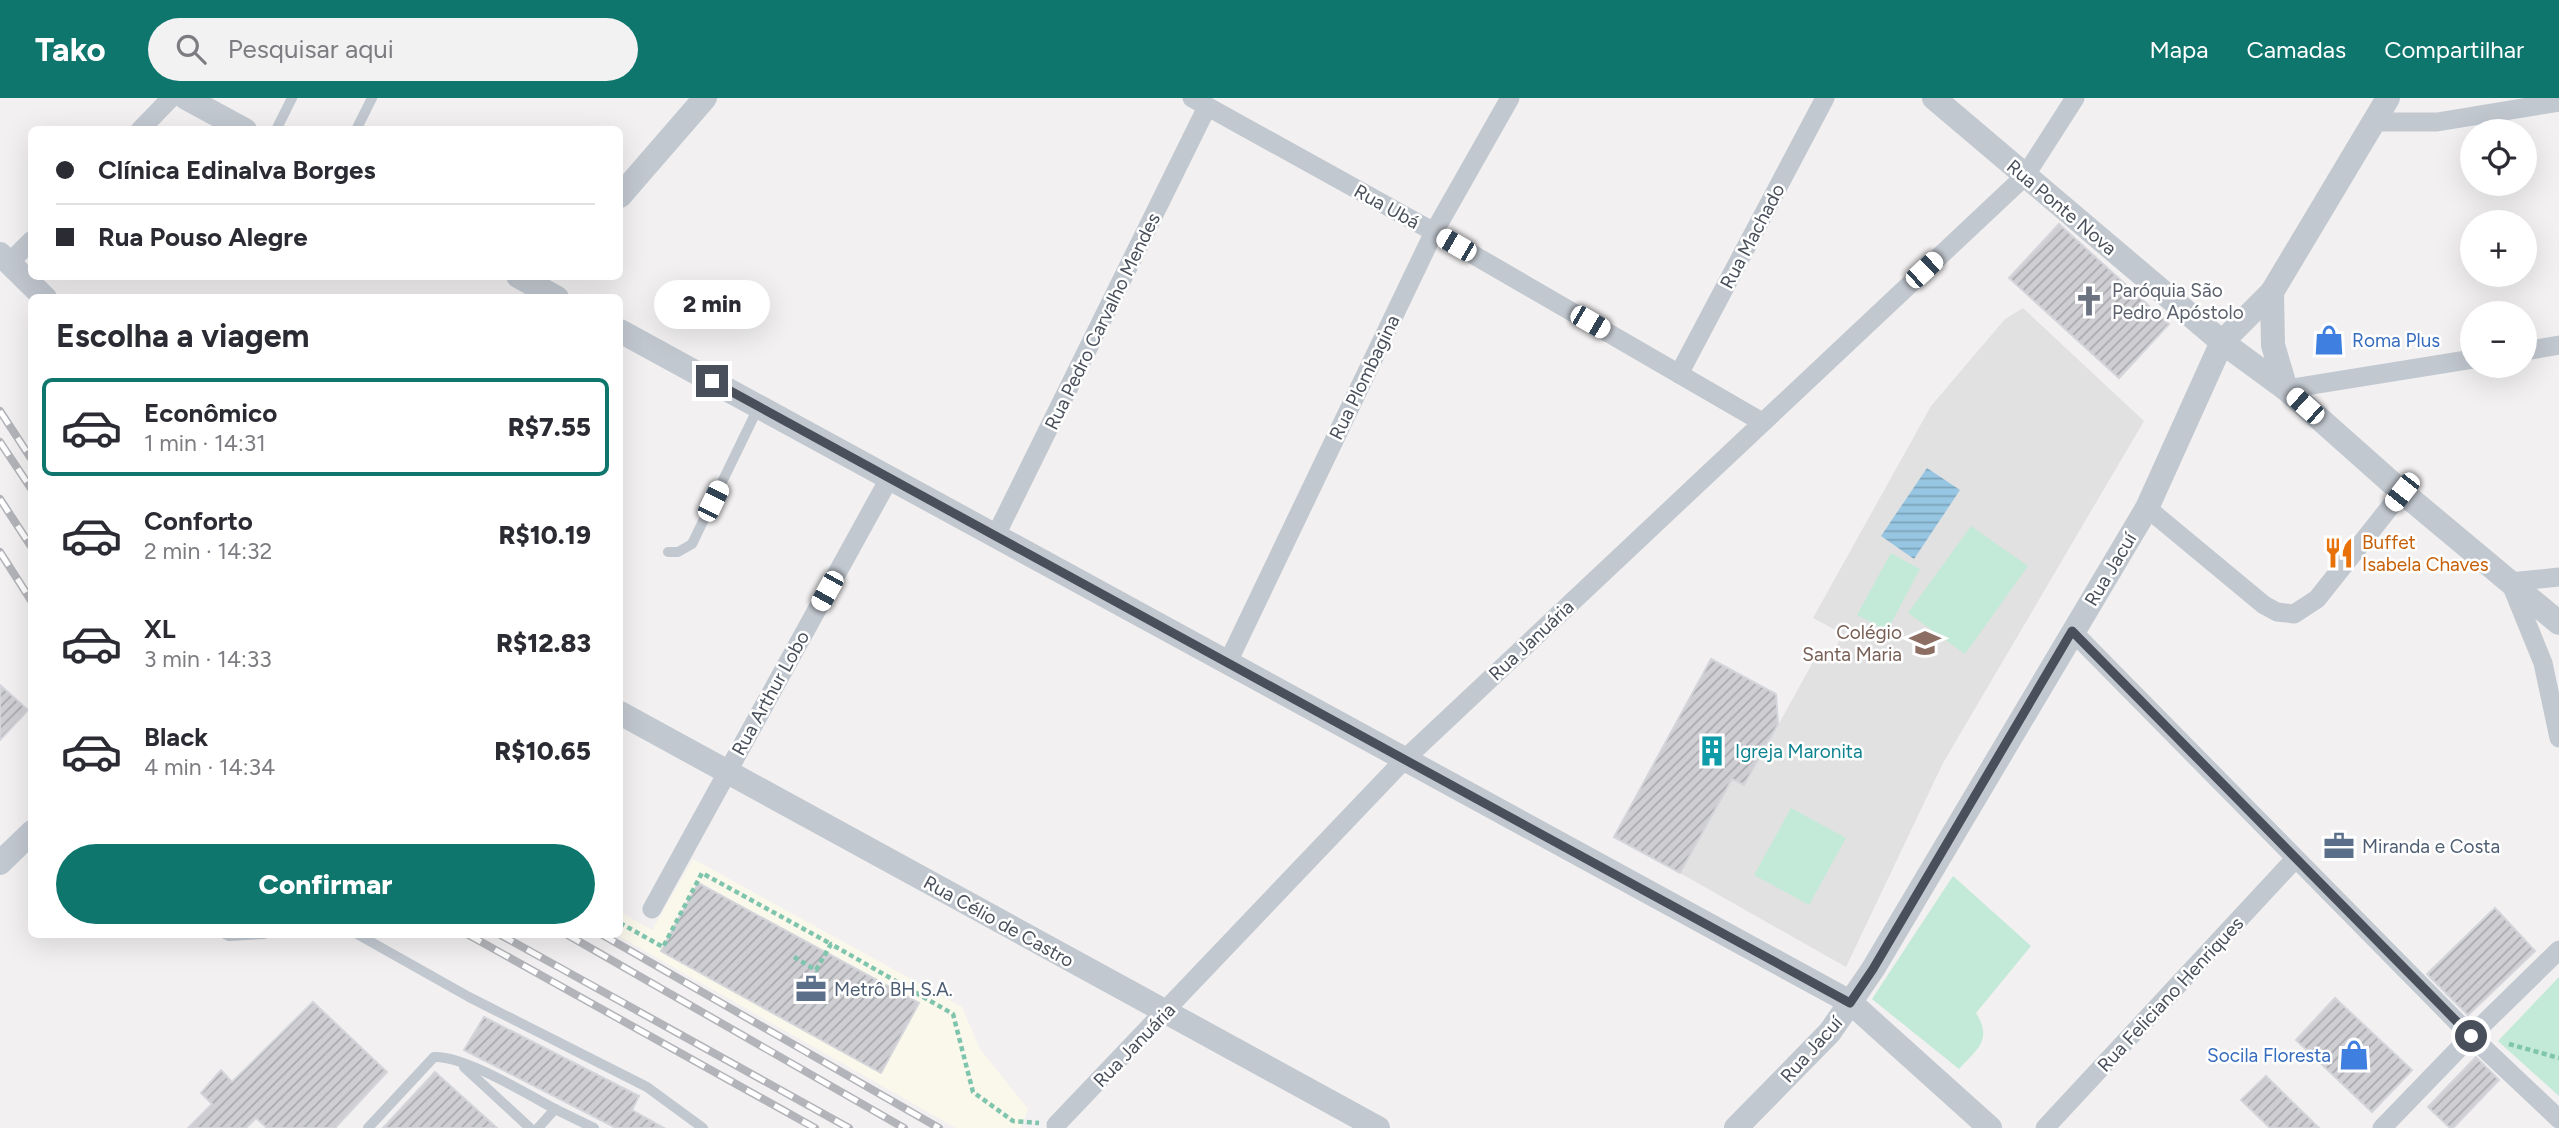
<!DOCTYPE html>
<html lang="pt">
<head>
<meta charset="utf-8">
<style>
  :root { --surface:#fff; --page:#f2f2f3; --text:#2b2b33; --muted:#7c7c81; --line:#e1e1e2; --accent:#0f766e }
  body { margin:0; font-family:Figtree,sans-serif; background:var(--page); color:var(--text); height:100vh; display:flex; flex-direction:column; font-size:26px; white-space:nowrap }
  * { box-sizing:border-box; margin:0 }
  p { font-size:23px; color:var(--muted) }
  .icon { flex:none; width:38px; height:38px; fill:none; stroke:currentColor; stroke-width:2; stroke-linecap:round; stroke-linejoin:round }
  .map { position:relative; flex:1; overflow:hidden }
  .drawer { position:absolute; left:28px; top:196px; width:595px; height:644px; display:flex; flex-direction:column; background:var(--surface); border-radius:10px; box-shadow:0 7px 28px #0002 }
  .drawer>* { flex:none }
  .top-card { position:absolute; left:28px; top:28px; width:595px; height:154px; border-radius:10px; box-shadow:0 7px 28px #0002; display:grid; align-content:center; height:154px; padding:0 28px; background:var(--surface) }
  .tools { position:absolute; left:2460px; top:21px; display:grid; gap:14px }
  .tools a { display:grid; place-items:center; width:77px; height:77px; border-radius:50%; background:var(--surface); box-shadow:0 7px 28px #0002; font-size:35px }
  .end { position:absolute; width:32px; height:32px; margin:-16px; border:9px solid #4a505b; background:#fff; box-shadow:0 0 0 4px #fff }
  .from { border-radius:50% }
  .bubble { position:absolute; height:49px; border-radius:24px; background:var(--surface); box-shadow:0 7px 28px #0002; font-size:23px; font-weight:800; line-height:49px; text-align:center }
  .car { position:absolute; width:21px; height:42px; margin:-21px -10px; border-radius:9px; box-shadow:0 0 5px 2px #0007; background:linear-gradient(#fff 24%,#345 0 40%,#fff 0 76%,#345 0 86%,#fff 0) }
  .top-card b { display:flex; align-items:center; gap:24px; height:66px; font-size:26px }
  .top-card b+b { border-top:2px solid var(--line) }
  .top-card i { width:18px; height:18px; background:var(--text) }
  ul { padding:0; list-style:none }
  li { display:flex; align-items:center; gap:21px; height:98px; margin:0 14px 10px; padding:0 14px; border:4px solid transparent; border-radius:10px }
  li div { flex:1 }
  li b { display:block; font-size:26px }
  li em { font-style:normal; font-weight:800 }
  li.current { border-color:var(--accent) }
  li>.icon { width:63px; height:63px; stroke-width:1.5 }
  h2 { padding:0 28px; font-size:32px; line-height:84px }
  .action { display:flex; gap:14px; margin-top:auto; padding:14px 28px }
  .action a { flex:1; height:80px; border-radius:42px; background:var(--accent); color:#fff; font-size:28px; font-weight:800; line-height:80px; text-align:center }
  header { display:flex; align-items:center; gap:42px; box-sizing:border-box; height:98px; padding:0 35px; background:var(--accent); color:#fff }
  header strong { font-size:33px }
  nav { display:flex; gap:38px; margin-inline-start:auto; font-size:24px }
  .search { width:490px; height:63px; background:var(--page); display:flex; align-items:center; gap:18px; box-sizing:border-box; padding:0 24px; border-radius:38px; color:var(--muted); font-size:26px }
  .map>svg:first-child { display:block }
  .commercial { fill:#faf8eb }
  .education { fill:#e2e1e1 }
  .green { fill:#c3ead8 }
  .water { fill:url(#water-rules) }
  .building { fill:url(#building-hatch); stroke:#d4d5da; stroke-width:2 }
  .lines { fill:none; stroke-linecap:round; stroke-linejoin:round }
  .path { stroke:#7fc4ac; stroke-width:4.5; stroke-dasharray:5 3.5; stroke-linecap:butt }
  .service { stroke:#c2c8d0; stroke-width:10 }
  .minor { stroke:#c2c8d0; stroke-width:19 }
  .tertiary { stroke:#c2c8d0; stroke-width:24 }
  .rail-casing { stroke:#b2b4b9; stroke-width:8 }
  .rail { stroke:#fff; stroke-width:5; stroke-dasharray:16; stroke-linecap:butt }
  .route { stroke:#4a505b; stroke-width:9 }
  .labels { text-anchor:middle; stroke-width:5; stroke-linejoin:round; paint-order:stroke }
  .street-label { font-size:19px; fill:#4a505b; stroke:#fff }
  .worship-label { font-size:19px; fill:#5b616d; stroke:#fff; text-anchor:start }
  .shop-label { font-size:19px; fill:#366cbe; stroke:#fff; text-anchor:start }
  .food-label { font-size:19px; fill:#c56008; stroke:#fff; text-anchor:start }
  .education-label { font-size:19px; fill:#785e54; stroke:#fff; text-anchor:end }
  .culture-label { font-size:19px; fill:#0d838f; stroke:#fff; text-anchor:start }
  .service-label { font-size:19px; fill:#4e5e75; stroke:#fff; text-anchor:start }
</style>
</head>
<body>
<header>
<strong>Tako</strong>
<div class="search"><svg class="icon" aria-label="search" viewBox="0 0 24 24"><circle cx="10" cy="10" r="6"/><path d="M15 15l6 6"/></svg>Pesquisar aqui</div>
<nav><a>Mapa</a><a>Camadas</a><a>Compartilhar</a></nav>
</header>
<div class="map">
<svg width="2559" height="1030" viewBox="0 0 2559 1030">
  <defs>
    <pattern id="water-rules" width="6" height="5" patternUnits="userSpaceOnUse" patternTransform="scale(1.75)"><rect width="6" height="5" fill="#96c6e2"/><path d="M0 2.5h6" fill="none" stroke="#7ca3ba"/></pattern>
    <pattern id="building-hatch" width="6" height="6" patternUnits="userSpaceOnUse" patternTransform="scale(1.75)"><rect width="6" height="6" fill="#ceced3"/><path d="M-1 1l2-2M0 6l6-6M5 7l2-2" fill="none" stroke="#a9aaae"/></pattern>
  </defs>
  <rect width="100%" height="100%" fill="#f2f0f0"/>
  <!-- commercial -->
  <polygon class="commercial" points="693,761 962,909 980,951 1028,1011 1021,1030 956,1030 617,837 620,836 620,814 652,832"/>
  <!-- education -->
  <polygon class="education" points="2023,210 2144,323 1943,665 1846,869 1680,775 1732,681 1745,687 1818,555 1829,561 1843,536 1813,520 1931,308 2005,221"/>
  <!-- green -->
  <g class="green">
    <polygon points="1971,428 2028,468 1965,556 1908,515"/>
    <polygon points="1891,455 1920,471 1887,533 1857,517"/>
    <polygon points="1791,710 1846,740 1809,807 1754,777"/>
    <path d="M 1953,778 L 2031,848 L 1976,915 C 1993,942 1977,951 1959,971 L 1872,901 Z"/>
    <polygon points="2559,879 2559,998 2498,943"/>
  </g>
  <!-- water -->
  <polygon class="water" points="1927,370 1960,392 1914,461 1881,438"/>
  <!-- building -->
  <g class="building">
    <polygon points="2059,126 2169,226 2119,280 2009,180"/>
    <polygon points="1711,561 1776,596 1778,626 1744,687 1732,681 1680,775 1614,739"/>
    <polygon points="0,587 28,612 0,642"/>
    <polygon points="698,785 919,905 881,975 661,853"/>
    <polygon points="2495,810 2535,853 2468,917 2427,876"/>
    <polygon points="2335,900 2412,972 2372,1014 2296,942"/>
    <polygon points="313,904 387,974 335,1030 267,1030 256,1020 246,1030 188,1030 212,1006 201,995 221,972 232,984"/>
    <polygon points="484,919 639,998 632,1012 664,1030 616,1030 464,952"/>
    <polygon points="2476,959 2499,982 2453,1030 2450,1030 2428,1009"/>
    <polygon points="435,974 497,1030 383,1030"/>
    <polygon points="2266,978 2319,1030 2270,1030 2241,1002"/>
  </g>
  <g class="lines">
    <!-- path -->
    <g class="path">
      <polyline points="620,825 663,849 702,775 831,846"/>
      <polyline points="794,859 816,872 831,846 953,916 973,994 1013,1023 1039,1025"/>
      <polyline points="2509,946 2559,960"/>
    </g>
    <!-- service -->
    <g class="service">
      <polyline points="276,32 292,0"/>
      <polyline points="356,32 372,0"/>
      <polyline points="668,454 678,454 692,446 758,310"/>
      <polyline points="225,836 229,838 264,836"/>
      <polyline points="357,836 469,899 647,989 703,1030"/>
      <polyline points="464,969 530,1030"/>
      <path d="M 368,1030 L 434,959 C 463,957 527,996 555,1011"/>
      <polyline points="538,1030 555,1011 594,1030"/>
    </g>
    <!-- minor -->
    <g class="minor">
      <polyline points="1192,0 1434,134 1762,324"/>
      <polyline points="2373,24 2437,24 2559,4"/>
      <polyline points="140,32 171,0"/>
      <polyline points="9,165 32,142"/>
      <polyline points="2525,253 2559,247"/>
      <polyline points="1679,276 1825,0"/>
      <polyline points="2286,291 2473,261"/>
      <polyline points="2147,410 2264,507 2277,514 2294,516 2317,501 2402,394"/>
      <polyline points="996,437 1207,9"/>
      <polyline points="2559,479 2510,484 2543,565 2559,640"/>
      <polyline points="2072,533 2471,938 2559,1021"/>
      <polyline points="1228,564 1434,134 1510,0"/>
      <polyline points="652,811 890,379"/>
      <polyline points="1056,1027 1405,661 2025,78 2075,0"/>
      <polyline points="2045,1030 2295,761"/>
      <polyline points="2382,1030 2471,938 2559,852"/>
    </g>
    <!-- tertiary -->
    <g class="tertiary">
      <polyline points="186,0 245,32"/>
      <polyline points="1934,0 2222,244 2286,291 2402,394 2559,525"/>
      <polyline points="620,98 705,0"/>
      <polyline points="0,156 45,200"/>
      <polyline points="518,178 557,200"/>
      <polyline points="2272,194 2273,247 2286,291"/>
      <polyline points="620,233 1850,904 1990,1030"/>
      <polyline points="620,615 1378,1030"/>
      <polyline points="0,765 32,734"/>
      <polyline points="1736,1030 1830,934 1873,871 2147,410 2222,244 2272,194 2388,0"/>
    </g>
    <!-- rail casing -->
    <g class="rail-casing">
      <g id="rail">
        <polyline points="0,313 32,362"/>
        <polyline points="0,344 32,392"/>
        <polyline points="0,401 32,450"/>
        <polyline points="0,454 32,504"/>
        <polyline points="467,836 815,1030"/>
        <polyline points="499,836 849,1030"/>
        <polyline points="566,836 904,1030"/>
        <polyline points="601,836 939,1030"/>
      </g>
    </g>
    <!-- rail -->
    <use href="#rail" class="rail"/>
  </g>
  <g class="lines">
    <!-- route -->
    <polyline class="route" points="712,283 1850,905 1873,871 2072,533 2471,938"/>
  </g>
  <!-- icons -->
  <defs>
    <g id="church-bare" transform="scale(2.415)"><path d="M-1.2-6h2.4v3.5h3.3v2.4h-3.3V6h-2.4V-.1h-3.3v-2.4h3.3Z" fill="#6b7280" stroke="#fff" stroke-width="2.5" paint-order="stroke"/></g>
    <g id="shop-bare" transform="scale(2.415)"><path d="M-5-2.5h2.3a2.7 3.5 0 0 1 5.4 0H5L5.5 6h-11ZM-1.5-2.5h3a1.5 2.3 0 0 0-3 0Z" fill="#3f7fe0" stroke="#fff" stroke-width="2.5" paint-order="stroke"/></g>
    <g id="restaurant-bare" transform="scale(2.415)"><path d="M-5-6h1v4h1v-4h1v4h1v-4h1v5L-1.5 .5V6h-2V.5L-5-1ZM5-6V6H3V1.5H1.5Q1.5-4 5-6Z" fill="#e8710a" stroke="#fff" stroke-width="2.5" paint-order="stroke"/></g>
    <g id="school-bare" transform="scale(2.415)"><path d="M0-5L7-2L0 1L-7-2ZM-4 1L0 2.5L4 1V4Q0 6-4 4Z" fill="#8d6e63" stroke="#fff" stroke-width="2.5" paint-order="stroke"/></g>
    <g id="building-bare" transform="scale(2.415)"><path d="M-4-6H4V6H1V3H-1V6H-4ZM-2.5-4.3h1.7v1.8h-1.7ZM.8-4.3h1.7v1.8H.8ZM-2.5-1h1.7V.8h-1.7ZM.8-1h1.7V.8H.8Z" fill="#0f9aa8" stroke="#fff" stroke-width="2.5" paint-order="stroke"/></g>
    <g id="office-bare" transform="scale(2.415)"><path d="M-6-3h4V-5.5h4V-3h4V5H-6ZM-1-4.5V-3h2v-1.5ZM-6 0V1H6V0Z" fill="#5c6f8a" stroke="#fff" stroke-width="2.5" paint-order="stroke"/></g>
  </defs>
  <g fill-rule="evenodd">
    <use href="#church-bare" x="2089" y="203"/>
    <use href="#shop-bare" x="2329" y="242"/>
    <use href="#restaurant-bare" x="2339" y="455"/>
    <use href="#school-bare" x="1925" y="545"/>
    <use href="#building-bare" x="1712" y="653"/>
    <use href="#office-bare" x="2339" y="748"/>
    <use href="#office-bare" x="811" y="891"/>
    <use href="#shop-bare" x="2354" y="957"/>
  </g>
  <g class="labels">
    <!-- street labels -->
    <g class="street-label">
      <text transform="translate(1387 108) rotate(29)" y="7">Rua Ubá</text>
      <text transform="translate(2062 109) rotate(40)" y="7">Rua Ponte Nova</text>
      <text transform="translate(1752 138) rotate(-62)" y="7">Rua Machado</text>
      <text transform="translate(1102 223) rotate(-64)" y="7">Rua Pedro Carvalho Mendes</text>
      <text transform="translate(1364 279) rotate(-64)" y="7">Rua Plombagina</text>
      <text transform="translate(2110 471) rotate(-59)" y="7">Rua Jacuí</text>
      <text transform="translate(1531 542) rotate(-43)" y="7">Rua Januária</text>
      <text transform="translate(770 595) rotate(-61)" y="7">Rua Arthur Lobo</text>
      <text transform="translate(999 823) rotate(29)" y="7">Rua Célio de Castro</text>
      <text transform="translate(2170 896) rotate(-47)" y="7">Rua Feliciano Henriques</text>
      <text transform="translate(1134 947) rotate(-46)" y="7">Rua Januária</text>
      <text transform="translate(1811 951) rotate(-48)" y="7">Rua Jacuí</text>
    </g>
    <!-- worship labels -->
    <g class="worship-label">
      <text x="2112" y="199">Paróquia São<tspan x="2112" dy="22">Pedro Apóstolo</tspan></text>
    </g>
    <!-- shop labels -->
    <g class="shop-label">
      <text x="2352" y="249">Roma Plus</text>
      <text x="2331" y="964" text-anchor="end">Socila Floresta</text>
    </g>
    <!-- food labels -->
    <g class="food-label">
      <text x="2362" y="451">Buffet<tspan x="2362" dy="22">Isabela Chaves</tspan></text>
    </g>
    <!-- education labels -->
    <g class="education-label">
      <text x="1902" y="541">Colégio<tspan x="1902" dy="22">Santa Maria</tspan></text>
    </g>
    <!-- culture labels -->
    <g class="culture-label">
      <text x="1735" y="660">Igreja Maronita</text>
    </g>
    <!-- service labels -->
    <g class="service-label">
      <text x="2362" y="755">Miranda e Costa</text>
      <text x="834" y="898">Metrô BH S.A.</text>
    </g>
  </g>
</svg>
<div class="tools">
<a><svg class="icon" aria-label="locate" viewBox="0 0 24 24"><circle cx="12" cy="12" r="6"/><path d="M12 2v4M12 18v4M2 12h4M18 12h4"/></svg></a>
<a>+</a>
<a>−</a>
</div>
<i class="end from" style="left:2471px;top:938px"></i>
<i class="end" style="left:712px;top:283px"></i>
<div class="bubble" style="left:654px;top:182px;width:116px">2 min</div>
<i class="car" style="left:1456px;top:147px;rotate:300deg"></i>
<i class="car" style="left:1924px;top:172px;rotate:47deg"></i>
<i class="car" style="left:1590px;top:224px;rotate:120deg"></i>
<i class="car" style="left:2305px;top:308px;rotate:312deg"></i>
<i class="car" style="left:2402px;top:394px;rotate:218deg"></i>
<i class="car" style="left:713px;top:403px;rotate:26deg"></i>
<i class="car" style="left:827px;top:493px;rotate:209deg"></i>
<div class="top-card">
<b><i class="from"></i>Clínica Edinalva Borges</b>
<b><i></i>Rua Pouso Alegre</b>
</div>
<section class="drawer">
<h2>Escolha a viagem</h2>
<ul>
<li class="current"><svg class="icon" aria-label="car" viewBox="0 0 24 24"><path d="M5 17H2v-5l4-1 3-4h7l3 4 3 1v5h-3M9 17h6M6 11h13"/><circle cx="7" cy="17" r="2"/><circle cx="17" cy="17" r="2"/></svg><div><b>Econômico</b><p>1 min · 14:31</p></div><em>R$7.55</em></li>
<li><svg class="icon" aria-label="car" viewBox="0 0 24 24"><path d="M5 17H2v-5l4-1 3-4h7l3 4 3 1v5h-3M9 17h6M6 11h13"/><circle cx="7" cy="17" r="2"/><circle cx="17" cy="17" r="2"/></svg><div><b>Conforto</b><p>2 min · 14:32</p></div><em>R$10.19</em></li>
<li><svg class="icon" aria-label="car" viewBox="0 0 24 24"><path d="M5 17H2v-5l4-1 3-4h7l3 4 3 1v5h-3M9 17h6M6 11h13"/><circle cx="7" cy="17" r="2"/><circle cx="17" cy="17" r="2"/></svg><div><b>XL</b><p>3 min · 14:33</p></div><em>R$12.83</em></li>
<li><svg class="icon" aria-label="car" viewBox="0 0 24 24"><path d="M5 17H2v-5l4-1 3-4h7l3 4 3 1v5h-3M9 17h6M6 11h13"/><circle cx="7" cy="17" r="2"/><circle cx="17" cy="17" r="2"/></svg><div><b>Black</b><p>4 min · 14:34</p></div><em>R$10.65</em></li>
</ul>
<div class="action"><a>Confirmar</a></div>
</section>
</div>
</body>
</html>
